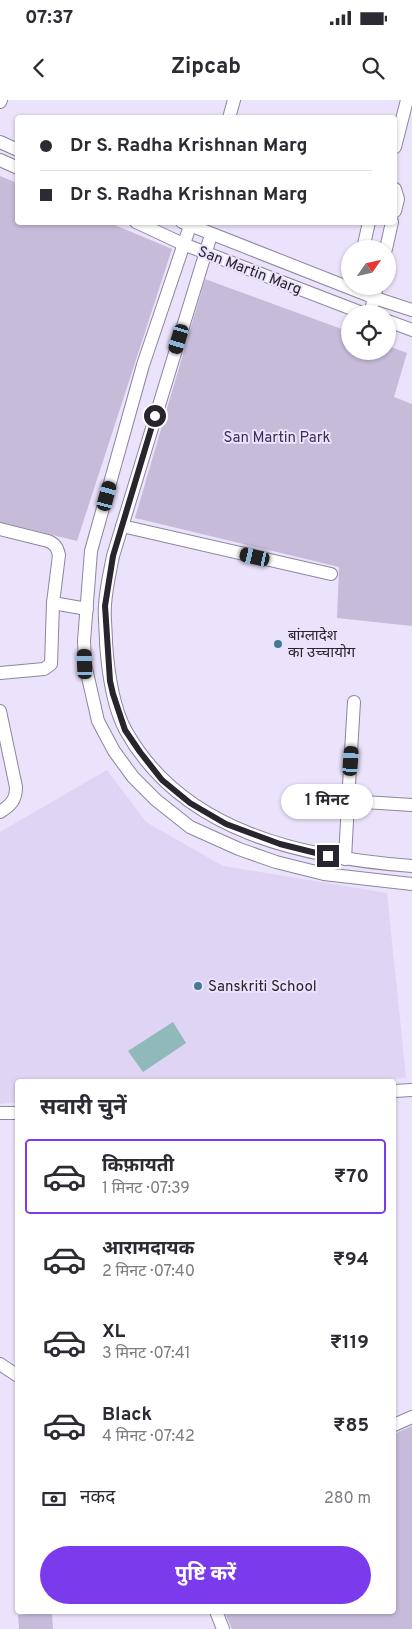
<!DOCTYPE html>
<html lang="hi">
<head>
<meta charset="utf-8">
<style>
  :root { --surface:#fff; --page:#f2f2f3; --text:#2b2b33; --muted:#7c7c81; --line:#e1e1e2; --accent:#7c3aed }
  body { margin:0; font-family:Overpass,"Noto Sans Devanagari",sans-serif; background:var(--page); color:var(--text); height:100vh; display:flex; flex-direction:column; font-size:19px; white-space:nowrap }
  * { box-sizing:border-box; margin:0 }
  p { font-size:16px; color:var(--muted) }
  .icon { flex:none; width:28px; height:28px; fill:none; stroke:currentColor; stroke-width:2; stroke-linecap:round; stroke-linejoin:round }
  .map { position:relative; flex:1; overflow:hidden }
  .panel { position:absolute; left:15px; top:979px; width:381px; height:535px; display:flex; flex-direction:column; background:var(--surface); border-radius:5px; box-shadow:0 1px 4px #0004 }
  .panel>* { flex:none }
  .hud { position:absolute; left:15px; top:15px; width:382px; height:110px; border-radius:5px; box-shadow:0 1px 4px #0004; display:grid; align-content:center; height:110px; padding:0 25px; background:var(--surface) }
  .needle { width:32px; rotate:56deg }
  .tools { position:absolute; left:341px; top:140px; display:grid; gap:10px }
  .tools a { display:grid; place-items:center; width:55px; height:55px; border-radius:50%; background:var(--surface); box-shadow:0 1px 4px #0004; font-size:25px }
  .end { position:absolute; width:22px; height:22px; margin:-11px; border:6px solid #28252e; background:#fff; box-shadow:0 0 0 2px #fff }
  .from { border-radius:50% }
  .bubble { position:absolute; height:35px; border-radius:18px; background:var(--surface); box-shadow:0 1px 4px #0004; font-size:16px; font-weight:700; line-height:35px; text-align:center }
  .car { position:absolute; width:15px; height:30px; margin:-15px -8px; border-radius:6px; box-shadow:0 0 4px 1px #0007; background:linear-gradient(#222 24%,#8ab4d8 0 40%,#222 0 76%,#8ab4d8 0 86%,#222 0) }
  .hud b { display:flex; align-items:center; gap:18px; height:48px; font-size:19px }
  .hud b+b { border-top:1px solid var(--line) }
  .hud i { width:12px; height:12px; background:var(--text) }
  ul { padding:0; list-style:none }
  li { display:flex; align-items:center; gap:15px; height:75px; margin:0 10px 8px; padding:0 15px; border:2px solid transparent; border-radius:5px }
  li div { flex:1 }
  li b { display:block; font-size:19px }
  li em { font-style:normal; font-weight:700 }
  li.on { border-color:var(--accent) }
  li>.icon { width:45px; height:45px; stroke-width:1.5 }
  h2 { padding:0 25px; font-size:22px; line-height:60px }
  .pay { display:flex; align-items:center; gap:12px; height:55px; padding:0 25px; font-size:19px }
  .pay p { margin-inline-start:auto }
  .primary-button { display:flex; gap:10px; margin-top:auto; padding:10px 25px }
  .primary-button a { flex:1; height:58px; border-radius:30px; background:var(--accent); color:#fff; font-size:20px; font-weight:700; line-height:58px; text-align:center }
  .status { display:flex; justify-content:space-between; align-items:center; height:35px; padding:0 25px; background:var(--surface); direction:ltr }
  .status svg { height:14px; fill:currentColor }
  header { display:flex; justify-content:space-between; align-items:center; height:65px; padding:0 25px; background:var(--surface); font-size:22px; font-weight:700 }
  .map>svg:first-child { display:block }
  .built { fill:#dfd4f4 }
  .green { fill:#c6bcda }
  .water { fill:#90bab9 }
  .lines { fill:none; stroke-linecap:round; stroke-linejoin:round }
  .minor-casing { stroke:#8e869d; stroke-width:14 }
  .minor { stroke:#fff; stroke-width:12 }
  .route { stroke:#28252e; stroke-width:6 }
  .poi-dot { fill:#407b94; stroke:#ebe2fb; stroke-width:2 }
  .labels { text-anchor:middle; stroke-width:4; stroke-linejoin:round; paint-order:stroke }
  .street-label { font-size:15px; fill:#28252e; stroke:#ebe2fb }
  .park-label { font-size:15px; fill:#3e2d57; stroke:#ebe2fb }
  .poi-label { font-size:15px; fill:#28252e; stroke:#ebe2fb; text-anchor:start }
</style>
</head>
<body>
<div class="status"><b>07:37</b><svg viewBox="0 0 49 12"><path d="M0 12V9h3v3zM5 12V6h3v6zM10 12V3h3v9zM15 12V0h3v12zM26 1h20v11H26zM47 4h2v5h-2z"/></svg></div>
<header><svg class="icon" aria-label="back" viewBox="0 0 24 24"><path d="M15 5l-7 7 7 7"/></svg>Zipcab<svg class="icon" aria-label="search" viewBox="0 0 24 24"><circle cx="10" cy="10" r="6"/><path d="M15 15l6 6"/></svg></header>
<div class="map">
<svg width="412" height="1529" viewBox="0 0 412 1529">
  <rect width="100%" height="100%" fill="#ebe2fb"/>
  <!-- built -->
  <polygon class="built" points="107,670 146,722 223,766 387,793 406,978 356,981 18,981 17,1002 0,1004 0,732"/>
  <!-- green -->
  <g class="green">
    <polygon points="0,76 17,83 18,122 110,123 172,149 77,441 0,422"/>
    <polygon points="205,179 350,232 350,251 388,251 388,246 407,253 394,297 412,304 412,526 337,518 339,467 135,418"/>
    <polygon points="412,1326 412,1529 232,1529 224,1511 394,1511 394,1334"/>
    <polygon points="52,1512 53,1529 19,1529 18,1515"/>
  </g>
  <!-- water -->
  <polygon class="water" points="173,922 186,943 143,972 128,951"/>
  <g class="lines">
    <!-- minor casing -->
    <g class="minor-casing">
      <g id="minor">
        <polyline points="0,2 1,0"/>
        <polyline points="229,18 234,0"/>
        <polyline points="0,42 18,50"/>
        <polyline points="395,47 407,0"/>
        <polyline points="0,60 18,68"/>
        <polyline points="395,89 398,99 395,111"/>
        <polyline points="136,122 183,144 365,214"/>
        <polyline points="182,122 375,198 412,210"/>
        <polyline points="190,126 143,265 91,451 84,541 85,564 98,621 114,651 133,677 156,700 190,727 239,749 276,762 324,774 412,784"/>
        <path d="M 211,135 L 113,456 C 110,472 106,488 105,505 C 104,517 106,530 106,543 C 108,571 112,606 126,631 C 183,733 305,758 412,766"/>
        <polyline points="363,149 369,122"/>
        <polyline points="386,149 392,122"/>
        <polyline points="370,214 377,186"/>
        <polyline points="388,221 412,230"/>
        <polyline points="122,426 331,474"/>
        <path d="M 0,429 L 48,441 C 55,444 57,447 59,455 L 53,503 L 51,564 L 44,569 L 0,573"/>
        <polyline points="53,503 87,509"/>
        <path d="M 0,611 L 16,687 C 16,700 11,705 0,712"/>
        <polyline points="348,701 354,602"/>
        <polyline points="345,759 348,701 412,705"/>
        <polyline points="394,991 412,990"/>
        <polyline points="0,1013 18,1013"/>
        <polyline points="0,1264 18,1276"/>
        <polyline points="394,1325 412,1317"/>
        <polyline points="216,1511 223,1529"/>
      </g>
    </g>
    <!-- minor -->
    <use href="#minor" class="minor"/>
  </g>
  <g class="lines">
    <!-- route -->
    <polyline class="route" points="155,316 113,456 105,506 110,581 113,594 125,630 140,652 162,680 190,703 226,724 280,744 328,756"/>
  </g>
  <!-- markers -->
  <g class="poi-dot">
    <circle cx="278" cy="544" r="5"/>
    <circle cx="198" cy="886" r="5"/>
  </g>
  <g class="labels">
    <!-- street labels -->
    <g class="street-label">
      <text transform="translate(250 170) rotate(21)" y="5">San Martin Marg</text>
    </g>
    <!-- park labels -->
    <g class="park-label">
      <text x="277" y="342">San Martin Park</text>
    </g>
    <!-- poi labels -->
    <g class="poi-label">
      <text x="288" y="540">बांग्लादेश<tspan x="288" dy="17">का उच्चायोग</tspan></text>
      <text x="208" y="891">Sanskriti School</text>
    </g>
  </g>
</svg>
<div class="tools">
<a><svg class="needle" viewBox="-14 -14 28 28"><path d="M0-13l5 13h-10z" fill="#e53935"/><path d="M0 13l5-13h-10z" fill="#7c7c81"/></svg></a>
<a><svg class="icon" aria-label="locate" viewBox="0 0 24 24"><circle cx="12" cy="12" r="6"/><path d="M12 2v4M12 18v4M2 12h4M18 12h4"/></svg></a>
</div>
<i class="end from" style="left:155px;top:316px"></i>
<i class="end" style="left:328px;top:756px"></i>
<div class="bubble" style="left:281px;top:684px;width:92px">1 मिनट</div>
<i class="car" style="left:179px;top:239px;rotate:197deg"></i>
<i class="car" style="left:107px;top:396px;rotate:15deg"></i>
<i class="car" style="left:255px;top:457px;rotate:283deg"></i>
<i class="car" style="left:85px;top:564px;rotate:358deg"></i>
<i class="car" style="left:351px;top:661px;rotate:4deg"></i>
<div class="hud">
<b><i class="from"></i>Dr S. Radha Krishnan Marg</b>
<b><i></i>Dr S. Radha Krishnan Marg</b>
</div>
<section class="panel">
<h2>सवारी चुनें</h2>
<ul>
<li class="on"><svg class="icon" aria-label="car" viewBox="0 0 24 24"><path d="M5 17H2v-5l4-1 3-4h7l3 4 3 1v5h-3M9 17h6M6 11h13"/><circle cx="7" cy="17" r="2"/><circle cx="17" cy="17" r="2"/></svg><div><b>किफ़ायती</b><p>1 मिनट · 07:39</p></div><em>₹70</em></li>
<li><svg class="icon" aria-label="car" viewBox="0 0 24 24"><path d="M5 17H2v-5l4-1 3-4h7l3 4 3 1v5h-3M9 17h6M6 11h13"/><circle cx="7" cy="17" r="2"/><circle cx="17" cy="17" r="2"/></svg><div><b>आरामदायक</b><p>2 मिनट · 07:40</p></div><em>₹94</em></li>
<li><svg class="icon" aria-label="car" viewBox="0 0 24 24"><path d="M5 17H2v-5l4-1 3-4h7l3 4 3 1v5h-3M9 17h6M6 11h13"/><circle cx="7" cy="17" r="2"/><circle cx="17" cy="17" r="2"/></svg><div><b>XL</b><p>3 मिनट · 07:41</p></div><em>₹119</em></li>
<li><svg class="icon" aria-label="car" viewBox="0 0 24 24"><path d="M5 17H2v-5l4-1 3-4h7l3 4 3 1v5h-3M9 17h6M6 11h13"/><circle cx="7" cy="17" r="2"/><circle cx="17" cy="17" r="2"/></svg><div><b>Black</b><p>4 मिनट · 07:42</p></div><em>₹85</em></li>
</ul>
<div class="pay"><svg class="icon" aria-label="cash" viewBox="0 0 24 24"><path d="M3 7h18v10H3z"/><circle cx="12" cy="12" r="2"/></svg>नकद<p>280 m</p></div>
<div class="primary-button"><a>पुष्टि करें</a></div>
</section>
</div>
</body>
</html>
